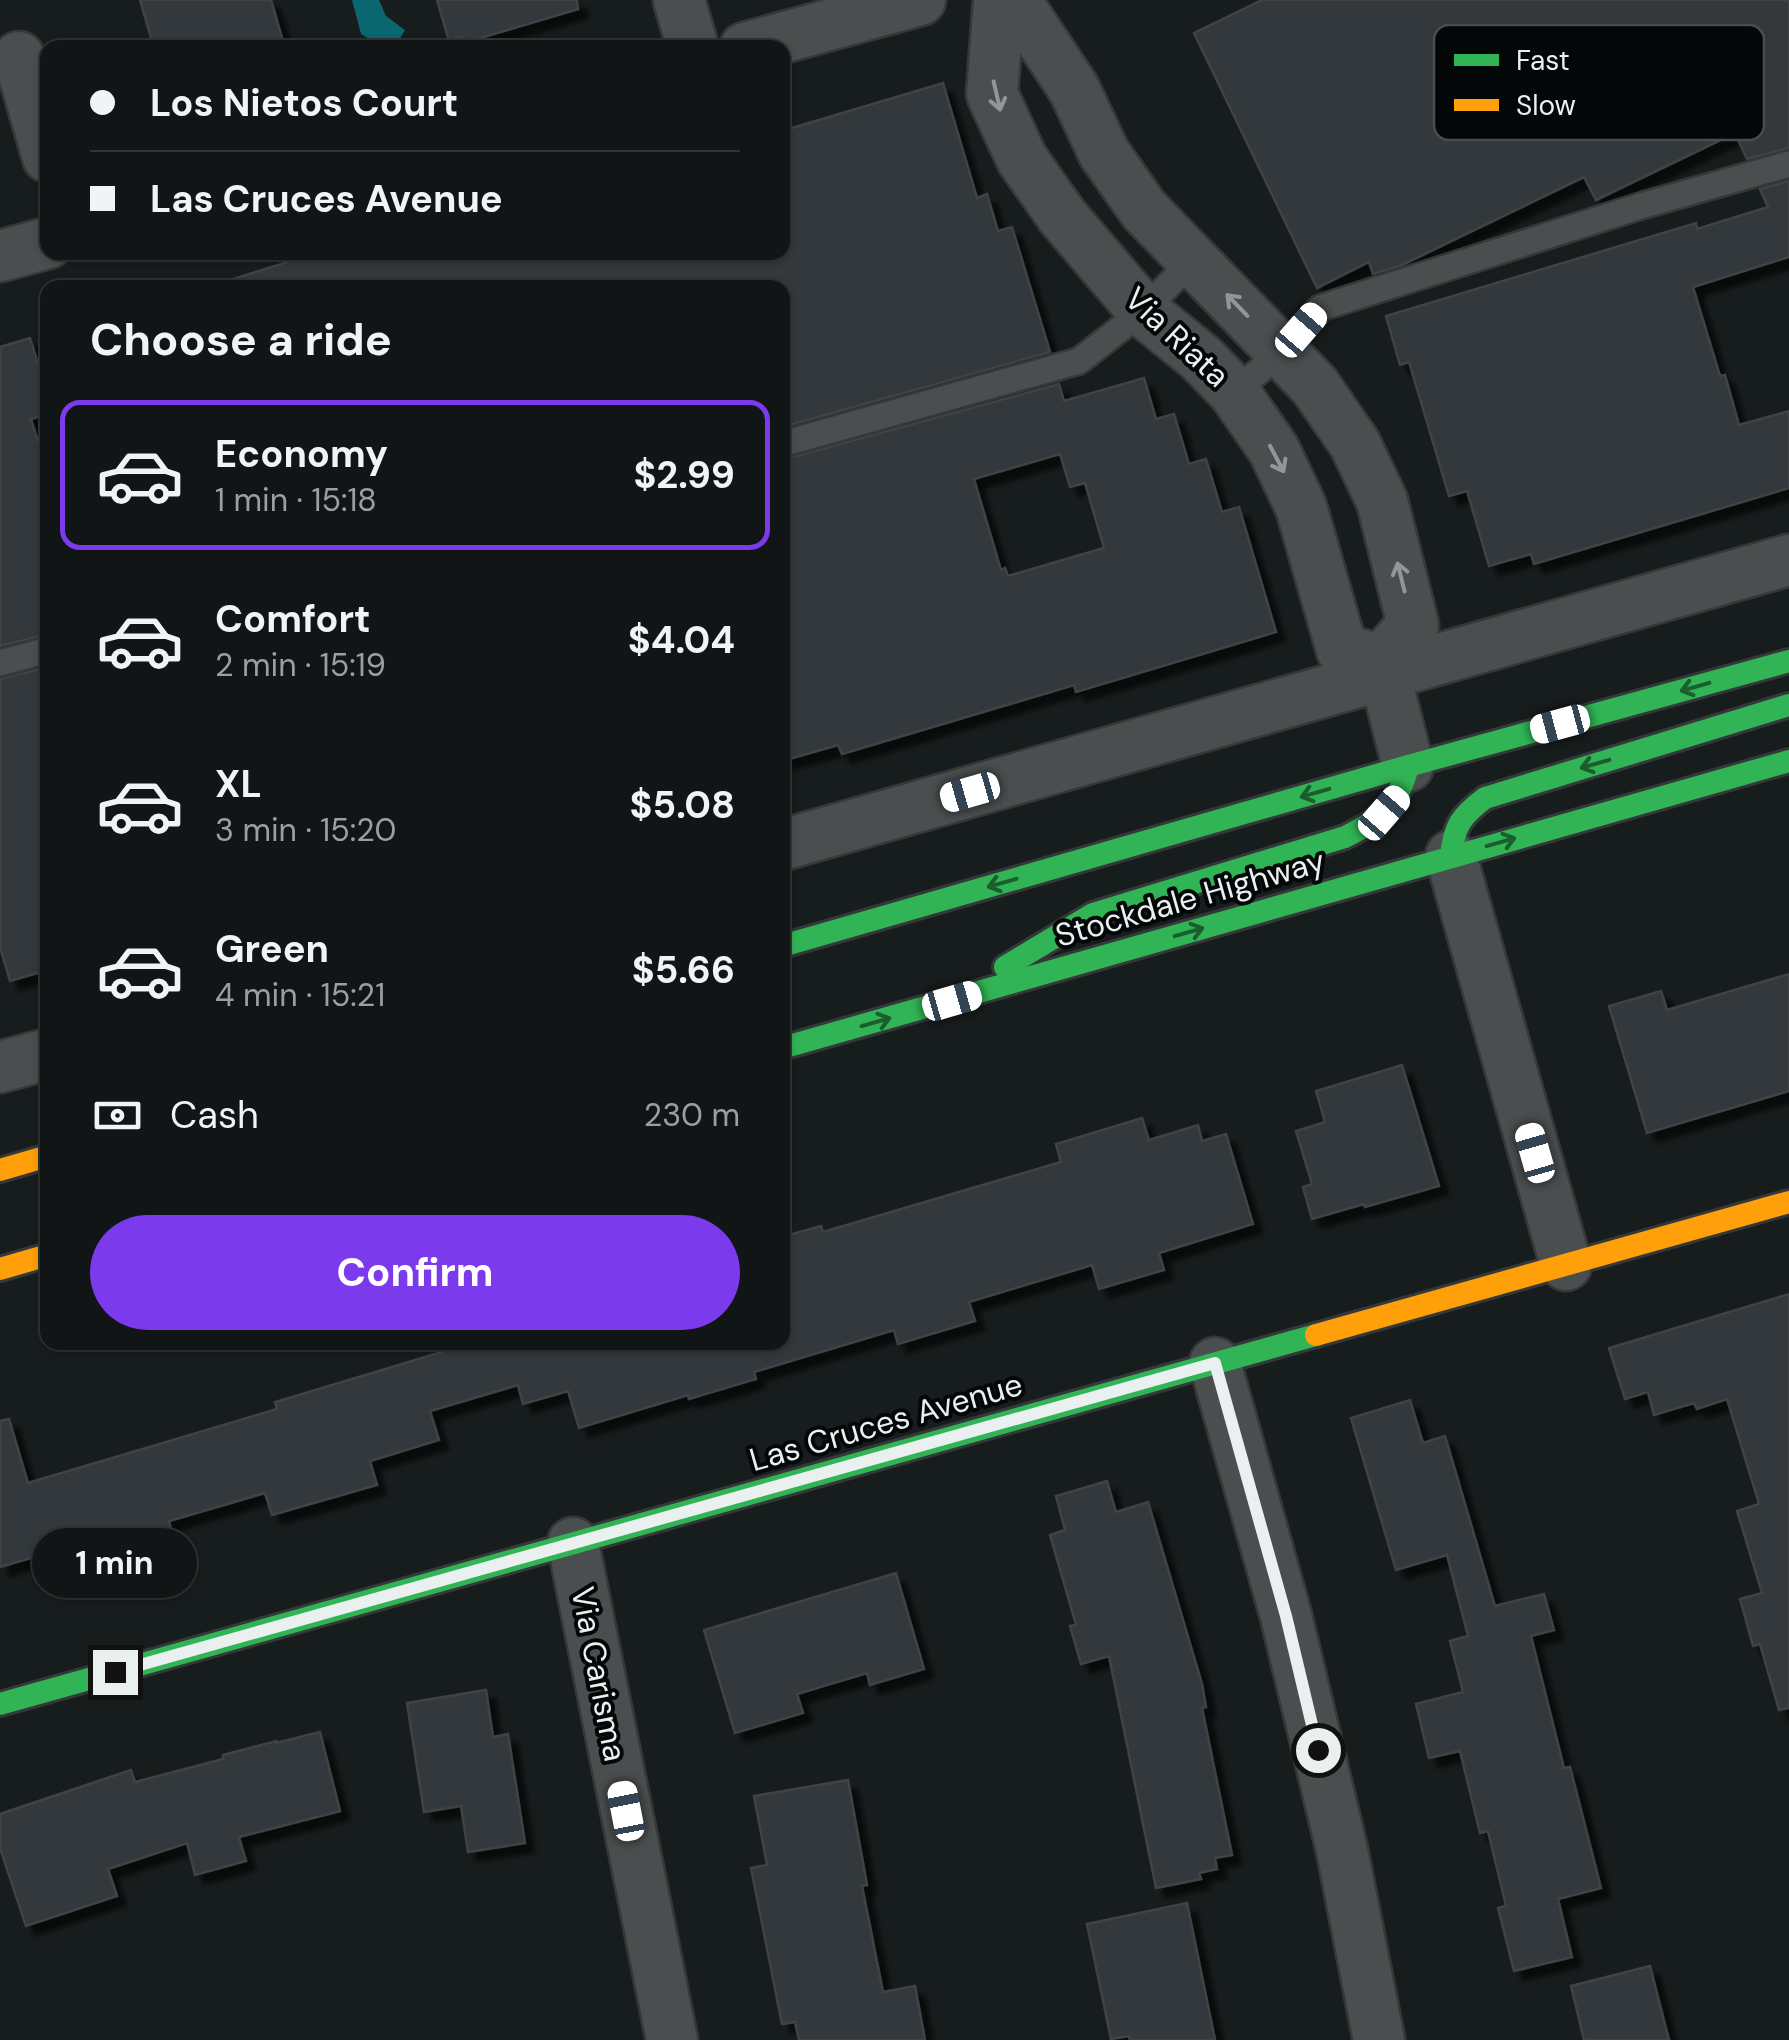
<!DOCTYPE html>
<html lang="en">
<head>
<meta charset="utf-8">
<style>
  :root { --surface:#111515; --page:#1e2222; --text:#f1f3f6; --muted:#9c9fa0; --line:#303434; --accent:#7c3aed }
  body { margin:0; font-family:"DM Sans",sans-serif; background:var(--page); color:var(--text); height:100vh; display:flex; flex-direction:column; font-size:38px; white-space:nowrap }
  * { box-sizing:border-box; margin:0 }
  p { font-size:32px; color:var(--muted) }
  .icon { flex:none; width:55px; height:55px; fill:none; stroke:currentColor; stroke-width:2; stroke-linecap:round; stroke-linejoin:round }
  .map { position:relative; flex:1; overflow:hidden }
  .sheet { position:absolute; left:40px; top:280px; width:750px; height:1070px; display:flex; flex-direction:column; background:var(--surface); border-radius:20px; box-shadow:0 2px 8px #0004,0 0 0 2px var(--line) }
  .sheet>* { flex:none }
  .guide { position:absolute; left:40px; top:40px; width:750px; height:220px; border-radius:20px; box-shadow:0 2px 8px #0004,0 0 0 2px var(--line); display:grid; align-content:center; height:220px; padding:0 50px; background:var(--surface) }
  .end { position:absolute; width:45px; height:45px; margin:-22px; border:12px solid #eaeff0; background:#111; box-shadow:0 0 0 5px #111 }
  .from { border-radius:50% }
  .bubble { position:absolute; height:70px; border-radius:35px; background:var(--surface); box-shadow:0 2px 8px #0004,0 0 0 2px var(--line); font-size:32px; font-weight:700; line-height:70px; text-align:center }
  .car { position:absolute; width:30px; height:60px; margin:-30px -15px; border-radius:12px; box-shadow:0 0 8px 2px #0007; background:linear-gradient(#fff 24%,#345 0 40%,#fff 0 76%,#345 0 86%,#fff 0) }
  .guide b { display:flex; align-items:center; gap:35px; height:95px; font-size:38px }
  .guide b+b { border-top:2px solid var(--line) }
  .guide i { width:25px; height:25px; background:var(--text) }
  ul { padding:0; list-style:none }
  li { display:flex; align-items:center; gap:30px; height:150px; margin:0 20px 15px; padding:0 30px; border:5px solid transparent; border-radius:20px }
  li div { flex:1 }
  li b { display:block; font-size:38px }
  li em { font-style:normal; font-weight:700 }
  li.selected { border-color:var(--accent) }
  li>.icon { width:90px; height:90px; stroke-width:1.5 }
  h2 { padding:0 50px; font-size:45px; line-height:120px }
  .pay { display:flex; align-items:center; gap:25px; height:110px; padding:0 50px; font-size:38px }
  .pay p { margin-inline-start:auto }
  .cta { display:flex; gap:20px; margin-top:auto; padding:20px 50px }
  .cta a { flex:1; height:115px; border-radius:60px; background:var(--accent); color:#fff; font-size:40px; font-weight:700; line-height:115px; text-align:center }
  .map>svg:first-child { display:block }
  .water { fill:#0a666f }
  .building { fill:#31393a; stroke:#3f4344; stroke-width:2.5; fill-rule:evenodd; filter:url(#shadow) }
  .lines { fill:none; stroke-linecap:round; stroke-linejoin:round }
  .lane-casing { stroke:#353838; stroke-width:30 }
  .street-casing { stroke:#353838; stroke-width:55 }
  .fast-casing { stroke:#353838; stroke-width:28 }
  .slow-casing { stroke:#353838; stroke-width:28 }
  .lane { stroke:#4b4e4f; stroke-width:25 }
  .street { stroke:#4b4e4f; stroke-width:50 }
  .fast { stroke:#30b455; stroke-width:22 }
  .slow { stroke:#ff9f0a; stroke-width:22 }
  .oneway { stroke:#939697 }
  .oneway2 { stroke:#1a5e2e }
  .route { stroke:#eaeff0; stroke-width:12 }
  .labels { text-anchor:middle; stroke-width:8; stroke-linejoin:round; paint-order:stroke }
  .street-label { font-size:32px; fill:#eaeff0; stroke:#040707 }
  .key { fill:#040707; stroke:#494d4d; stroke-width:2.5 }
  .key-label { font-size:28px; fill:#eaeff0 }
</style>
</head>
<body>
<div class="map">
<svg width="1789" height="2040" viewBox="0 0 1789 2040">
  <defs>
    <filter id="shadow"><feDropShadow dx="9" dy="9" stdDeviation="2.5" flood-color="#0009"/></filter>
  </defs>
  <rect width="100%" height="100%" fill="#171c1c"/>
  <!-- water -->
  <polygon class="water" points="352,0 379,0 386,16 405,30 395,47 382,47 361,34"/>
  <!-- building -->
  <g class="building">
    <polygon points="140,0 271,0 285,48 154,48"/>
    <polygon points="437,0 577,0 578,9 464,43 462,36 449,41"/>
    <polygon points="1262,0 1789,0 1789,148 1747,159 1735,133 1596,200 1584,177 1402,265 1373,274 1369,262 1317,288 1194,33"/>
    <polygon points="943,83 977,198 987,194 998,231 1012,227 1050,352 782,427 782,288 235,288 233,279 320,252 782,252 782,131"/>
    <polygon points="1789,181 1789,257 1693,287 1720,376 1725,375 1739,425 1789,411 1789,488 1534,564 1531,554 1489,566 1467,491 1449,496 1409,362 1400,365 1386,316 1696,223 1697,229 1768,207 1760,189"/>
    <polygon points="30,338 48,396 48,414 31,419 48,474 48,634 0,646 0,347"/>
    <path d="M 1144,378 L 1156,419 L 1174,414 L 1189,464 L 1206,459 L 1222,512 L 1239,507 L 1276,632 L 1076,692 L 1074,685 L 842,754 L 838,745 L 782,761 L 782,460 L 1059,384 L 1064,401 ZM 1060,454 L 1070,487 L 1085,483 L 1104,548 L 1008,576 L 1005,568 L 1001,570 L 974,479 Z"/>
    <polygon points="48,667 48,970 10,981 0,947 0,679"/>
    <polygon points="1789,974 1789,1091 1647,1133 1609,1006 1661,991 1667,1010"/>
    <polygon points="1402,1065 1439,1186 1365,1207 1364,1204 1312,1219 1303,1187 1312,1184 1296,1131 1325,1122 1316,1091"/>
    <polygon points="1142,1118 1149,1140 1198,1125 1202,1141 1226,1134 1253,1224 1159,1253 1164,1270 1099,1289 1092,1265 969,1302 975,1321 898,1344 894,1330 754,1372 756,1379 689,1399 688,1395 579,1428 568,1391 523,1404 518,1385 430,1411 439,1440 370,1461 377,1485 272,1515 265,1493 169,1521 172,1533 131,1545 133,1553 82,1569 75,1545 0,1567 0,1421 9,1419 28,1483 277,1409 275,1402 475,1342 782,1342 782,1237 821,1226 823,1232 1061,1162 1056,1144"/>
    <polygon points="1789,1294 1789,1708 1779,1710 1760,1644 1753,1646 1740,1599 1762,1593 1737,1511 1759,1504 1727,1399 1697,1409 1694,1403 1654,1415 1648,1392 1625,1399 1609,1348"/>
    <polygon points="1410,1400 1423,1443 1445,1436 1495,1606 1544,1594 1554,1630 1531,1636 1564,1768 1570,1767 1601,1888 1558,1899 1572,1957 1514,1971 1498,1908 1506,1906 1488,1831 1480,1833 1460,1751 1429,1758 1416,1704 1463,1692 1450,1641 1468,1636 1447,1555 1396,1570 1351,1418"/>
    <polygon points="1107,1481 1116,1512 1148,1502 1202,1684 1206,1707 1202,1708 1232,1855 1215,1858 1217,1869 1199,1873 1201,1879 1156,1888 1109,1656 1081,1664 1070,1626 1076,1625 1050,1535 1065,1530 1056,1496"/>
    <polygon points="896,1573 924,1669 870,1685 867,1673 797,1694 803,1713 735,1733 704,1630"/>
    <polygon points="486,1690 493,1737 508,1734 525,1843 468,1852 461,1806 424,1812 407,1703"/>
    <polygon points="320,1732 340,1811 239,1837 246,1861 195,1875 187,1843 108,1869 117,1896 26,1926 0,1848 0,1814 131,1770 135,1782 223,1759 223,1755 276,1741 276,1743"/>
    <polygon points="848,1780 867,1885 862,1886 883,1992 915,1986 925,2040 799,2040 795,2022 782,2024 751,1868 767,1865 754,1796"/>
    <polygon points="1187,1903 1215,2040 1130,2040 1129,2036 1111,2039 1087,1924"/>
    <polygon points="1650,1966 1669,2040 1584,2040 1571,1986"/>
  </g>
  <g class="lines">
    <!-- lane casing -->
    <g class="lane-casing">
      <g id="lane">
        <polyline points="1234,392 1282,352 1320,308 1644,205 1789,164"/>
        <polyline points="782,444 1079,361 1143,311 1193,260"/>
        <polyline points="0,663 48,650"/>
      </g>
    </g>
    <!-- street casing -->
    <g class="street-casing">
      <g id="street">
        <polyline points="679,0 693,48"/>
        <polyline points="999,0 992,94 1022,159 1062,216 1143,311 1201,358 1234,392 1274,450 1301,507 1342,650 1381,660"/>
        <polyline points="1015,0 1074,89 1104,153 1144,210 1315,386 1355,444 1382,501 1413,625 1381,660"/>
        <polyline points="745,48 920,0"/>
        <polyline points="19,57 48,157"/>
        <polyline points="0,256 48,243"/>
        <polyline points="1381,660 1408,766"/>
        <polyline points="782,845 1789,560"/>
        <polyline points="1451,856 1566,1265"/>
        <polyline points="0,1067 48,1054"/>
        <polyline points="1215,1363 1286,1616 1342,1850 1379,2040"/>
        <polyline points="573,1543 672,2040"/>
      </g>
    </g>
    <!-- fast casing -->
    <g class="fast-casing">
      <g id="fast">
        <path d="M 1451,856 C 1454,826 1461,816 1485,798 L 1789,705"/>
        <polyline points="782,946 1408,766 1789,661"/>
        <path d="M 1005,967 L 1093,914 L 1345,837 C 1381,819 1398,806 1408,766"/>
        <polyline points="782,1048 1789,761"/>
        <polyline points="0,1704 1316,1335"/>
      </g>
    </g>
    <!-- slow casing -->
    <g class="slow-casing">
      <g id="slow">
        <polyline points="0,1170 48,1156"/>
        <polyline points="0,1269 48,1255"/>
        <polyline points="1316,1335 1789,1202"/>
      </g>
    </g>
    <!-- lane -->
    <use href="#lane" class="lane"/>
    <!-- street -->
    <use href="#street" class="street"/>
    <!-- fast -->
    <use href="#fast" class="fast"/>
    <!-- slow -->
    <use href="#slow" class="slow"/>
  </g>
  <!-- one-way arrows -->
  <defs><path id="oneway-shaft" d="M-6 0H5M1.5-3L5.5 0L1.5 3" fill="none" stroke-width="1.6" stroke-linecap="round" stroke-linejoin="round" transform="scale(2.5)"/></defs>
  <g class="oneway">
    <use href="#oneway-shaft" transform="translate(997 96) rotate(77)"/>
    <use href="#oneway-shaft" transform="translate(1237 305) rotate(-134)"/>
    <use href="#oneway-shaft" transform="translate(1277 459) rotate(62)"/>
    <use href="#oneway-shaft" transform="translate(1401 577) rotate(-104)"/>
  </g>
  <g class="oneway2">
    <use href="#oneway-shaft" transform="translate(1695 687) rotate(164)"/>
    <use href="#oneway-shaft" transform="translate(1595 764) rotate(164)"/>
    <use href="#oneway-shaft" transform="translate(1315 793) rotate(164)"/>
    <use href="#oneway-shaft" transform="translate(1501 842) rotate(-16)"/>
    <use href="#oneway-shaft" transform="translate(1002 883) rotate(164)"/>
    <use href="#oneway-shaft" transform="translate(1189 932) rotate(-16)"/>
    <use href="#oneway-shaft" transform="translate(876 1022) rotate(-16)"/>
  </g>
  <g class="lines">
    <!-- route -->
    <polyline class="route" points="115,1672 1215,1363 1286,1616 1318,1750"/>
  </g>
  <g class="labels">
    <!-- street labels -->
    <g class="street-label">
      <text transform="translate(1177 337) rotate(43)" y="11">Via Riata</text>
      <text transform="translate(1190 898) rotate(-16)" y="11">Stockdale Highway</text>
      <text transform="translate(886 1422) rotate(-16)" y="11">Las Cruces Avenue</text>
      <text transform="translate(599 1674) rotate(79)" y="11">Via Carisma</text>
    </g>
  </g>
  <!-- legend -->
  <rect x="1434" y="25" width="330" height="115" rx="15" class="key"/>
  <rect x="1454" y="54" width="45" height="12" fill="#30b455"/>
  <rect x="1454" y="99" width="45" height="12" fill="#ff9f0a"/>
  <g class="key-label">
    <text x="1516" y="70">Fast</text>
    <text x="1516" y="115">Slow</text>
  </g>
</svg>
<i class="end from" style="left:1318px;top:1750px"></i>
<i class="end" style="left:115px;top:1672px"></i>
<div class="bubble" style="left:32px;top:1528px;width:165px">1 min</div>
<i class="car" style="left:1301px;top:330px;rotate:41deg"></i>
<i class="car" style="left:1560px;top:724px;rotate:255deg"></i>
<i class="car" style="left:970px;top:792px;rotate:254deg"></i>
<i class="car" style="left:1384px;top:813px;rotate:41deg"></i>
<i class="car" style="left:952px;top:1001px;rotate:74deg"></i>
<i class="car" style="left:1535px;top:1153px;rotate:344deg"></i>
<i class="car" style="left:626px;top:1811px;rotate:349deg"></i>
<div class="guide">
<b><i class="from"></i>Los Nietos Court</b>
<b><i></i>Las Cruces Avenue</b>
</div>
<section class="sheet">
<h2>Choose a ride</h2>
<ul>
<li class="selected"><svg class="icon" aria-label="car" viewBox="0 0 24 24"><path d="M5 17H2v-5l4-1 3-4h7l3 4 3 1v5h-3M9 17h6M6 11h13"/><circle cx="7" cy="17" r="2"/><circle cx="17" cy="17" r="2"/></svg><div><b>Economy</b><p>1 min · 15:18</p></div><em>$2.99</em></li>
<li><svg class="icon" aria-label="car" viewBox="0 0 24 24"><path d="M5 17H2v-5l4-1 3-4h7l3 4 3 1v5h-3M9 17h6M6 11h13"/><circle cx="7" cy="17" r="2"/><circle cx="17" cy="17" r="2"/></svg><div><b>Comfort</b><p>2 min · 15:19</p></div><em>$4.04</em></li>
<li><svg class="icon" aria-label="car" viewBox="0 0 24 24"><path d="M5 17H2v-5l4-1 3-4h7l3 4 3 1v5h-3M9 17h6M6 11h13"/><circle cx="7" cy="17" r="2"/><circle cx="17" cy="17" r="2"/></svg><div><b>XL</b><p>3 min · 15:20</p></div><em>$5.08</em></li>
<li><svg class="icon" aria-label="car" viewBox="0 0 24 24"><path d="M5 17H2v-5l4-1 3-4h7l3 4 3 1v5h-3M9 17h6M6 11h13"/><circle cx="7" cy="17" r="2"/><circle cx="17" cy="17" r="2"/></svg><div><b>Green</b><p>4 min · 15:21</p></div><em>$5.66</em></li>
</ul>
<div class="pay"><svg class="icon" aria-label="cash" viewBox="0 0 24 24"><path d="M3 7h18v10H3z"/><circle cx="12" cy="12" r="2"/></svg>Cash<p>230 m</p></div>
<div class="cta"><a>Confirm</a></div>
</section>
</div>
</body>
</html>
